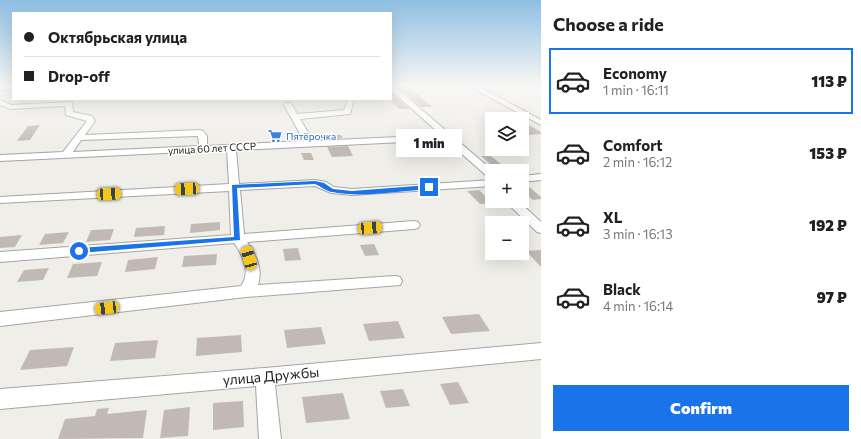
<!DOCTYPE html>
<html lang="en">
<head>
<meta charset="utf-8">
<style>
  :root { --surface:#fff; --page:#f6f6f6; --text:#202124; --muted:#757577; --line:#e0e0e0; --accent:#1a73e8 }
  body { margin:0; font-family:Commissioner,sans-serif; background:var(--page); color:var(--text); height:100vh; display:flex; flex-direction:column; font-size:15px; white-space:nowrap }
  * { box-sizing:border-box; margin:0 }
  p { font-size:13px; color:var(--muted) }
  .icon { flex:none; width:22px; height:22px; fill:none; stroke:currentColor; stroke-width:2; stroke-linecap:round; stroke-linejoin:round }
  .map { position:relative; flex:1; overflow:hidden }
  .drawer { display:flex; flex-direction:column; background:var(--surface); width:320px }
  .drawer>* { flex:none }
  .hud { position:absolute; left:12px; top:12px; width:380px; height:88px; border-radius:0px; box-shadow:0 4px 16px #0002; display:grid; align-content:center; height:88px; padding:0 12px; background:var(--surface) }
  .tools { position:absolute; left:485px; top:112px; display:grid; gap:8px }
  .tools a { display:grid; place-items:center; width:44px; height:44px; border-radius:0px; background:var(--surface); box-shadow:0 4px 16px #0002; font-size:20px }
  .end { position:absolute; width:18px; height:18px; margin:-9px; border:5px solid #1a73e8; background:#fff; box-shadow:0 0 0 2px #fff }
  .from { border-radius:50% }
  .bubble { position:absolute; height:28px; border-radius:0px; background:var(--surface); box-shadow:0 4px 16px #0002; font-size:13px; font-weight:800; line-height:28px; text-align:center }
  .car { position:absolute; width:12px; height:24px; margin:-12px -6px; border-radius:5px; box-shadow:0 0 3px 1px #0007; background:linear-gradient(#f5c518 24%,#345 0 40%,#f5c518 0 76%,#345 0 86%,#f5c518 0) }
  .hud b { display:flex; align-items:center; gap:14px; height:38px; font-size:15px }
  .hud b+b { border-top:1px solid var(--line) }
  .hud i { width:10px; height:10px; background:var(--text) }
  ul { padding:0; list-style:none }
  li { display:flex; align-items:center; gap:12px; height:66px; margin:0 8px 6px; padding:0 4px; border:2px solid transparent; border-radius:0px }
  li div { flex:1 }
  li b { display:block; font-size:15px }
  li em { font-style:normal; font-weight:800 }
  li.current { border-color:var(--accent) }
  li>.icon { width:36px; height:36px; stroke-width:1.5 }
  h2 { padding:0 12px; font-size:18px; line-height:48px }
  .cta { display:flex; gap:8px; margin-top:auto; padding:8px 12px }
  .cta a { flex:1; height:46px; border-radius:0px; background:var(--accent); color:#fff; font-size:16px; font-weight:800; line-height:46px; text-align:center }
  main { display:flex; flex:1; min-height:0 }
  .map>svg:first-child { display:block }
  .building { fill:#c1bab4 }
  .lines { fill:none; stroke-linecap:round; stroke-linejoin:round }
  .minor-casing { stroke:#a5a5a5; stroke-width:2 }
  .minor { fill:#fff; fill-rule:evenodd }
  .route { fill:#1a73e8 }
  .labels { text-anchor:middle; stroke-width:3; stroke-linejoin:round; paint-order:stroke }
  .far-shop-label { font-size:10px; fill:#366cbe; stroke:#fff; text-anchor:start }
  .far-street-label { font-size:10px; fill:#212121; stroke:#fff }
  .near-street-label { font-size:14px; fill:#212121; stroke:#fff }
</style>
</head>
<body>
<main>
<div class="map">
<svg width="541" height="439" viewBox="0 0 541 439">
  <rect width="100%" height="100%" fill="#f0eee8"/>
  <!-- building -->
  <g class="building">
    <polygon points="398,87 408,87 433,107 421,107"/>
    <polygon points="391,92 409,108 409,109 399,109 391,101"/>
    <polygon points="522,121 541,132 541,134 529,135 522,131"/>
    <polygon points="40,125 30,140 17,141 28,126"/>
    <polygon points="321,135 341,135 343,138 323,139"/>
    <polygon points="348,146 353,156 332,157 327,147"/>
    <polygon points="301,153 311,153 314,160 304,160"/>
    <polygon points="481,156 491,156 502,165 492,166"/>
    <polygon points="528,186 541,197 541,199 533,200 522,191 522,187"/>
    <polygon points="479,190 492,203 480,204 467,191"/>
    <polygon points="220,222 220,230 190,233 191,224"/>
    <polygon points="165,226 164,235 134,237 136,228"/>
    <polygon points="114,229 110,240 86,242 91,230"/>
    <polygon points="69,232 63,243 39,245 45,234"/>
    <polygon points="22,235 15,247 0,248 0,237"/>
    <polygon points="374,244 379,255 365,256 360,245"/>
    <polygon points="298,248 301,260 285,261 283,249"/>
    <polygon points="541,250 541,267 526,251"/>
    <polygon points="217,254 216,265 182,267 184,256"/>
    <polygon points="158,257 155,269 125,272 128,260"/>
    <polygon points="102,262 97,276 67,278 73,264"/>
    <polygon points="49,268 43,280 17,282 24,270"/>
    <polygon points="479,314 490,331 451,334 442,317"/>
    <polygon points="398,321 405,338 369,341 363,324"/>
    <polygon points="321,327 326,344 287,348 284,330"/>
    <polygon points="241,335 242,352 196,356 197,338"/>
    <polygon points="158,340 155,358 110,361 115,343"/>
    <polygon points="74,347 67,366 20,370 30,350"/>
    <polygon points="458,382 469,403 450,405 440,384"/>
    <polygon points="403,389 410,406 386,408 380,391"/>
    <polygon points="343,393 350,419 306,423 302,397"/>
    <polygon points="243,401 244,427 213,430 213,403"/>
    <polygon points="190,407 188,436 160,438 164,410"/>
    <polygon points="109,408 107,414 147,410 143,438 58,439 65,419 95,416 97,409"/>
  </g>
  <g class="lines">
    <!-- minor casing -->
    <g class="minor-casing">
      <g id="minor">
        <rect x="0" y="86" width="13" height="4"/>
        <path d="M 391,86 L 394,86 L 493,171 L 492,171 L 492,178 L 488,177 L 446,140 L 236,150 L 239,184 L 315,180 L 326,182 L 334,187 L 352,189 L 492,180 L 492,186 L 352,195 L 331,193 L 315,186 L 240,190 L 244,234 L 414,221 L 418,222 L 420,225 L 418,228 L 414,229 L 247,242 C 256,255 263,268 258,285 L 395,276 L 400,277 L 402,281 L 400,285 L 246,297 L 0,326 L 0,312 L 241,286 C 251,272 243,255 234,243 L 0,262 L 0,252 L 231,235 L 229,191 L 0,203 L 0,197 L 229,184 L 227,150 L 0,161 L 0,155 L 63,152 L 87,121 L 66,115 L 65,106 L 11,109 L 0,105 L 0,100 L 11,105 L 72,102 L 73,112 L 92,116 L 95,121 L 85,135 L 200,130 L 203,131 L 207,136 L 207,146 L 304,141 L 284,105 L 285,103 L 291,103 L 297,114 L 344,110 L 348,99 L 354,99 L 350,114 L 300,119 L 313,141 L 441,135 L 391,90 ZM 198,136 L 199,146 L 73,152 L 81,140 Z"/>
        <polygon points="469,86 478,86 541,120 541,125"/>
        <polygon points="541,174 541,180 522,182 522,176"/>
        <polygon points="505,201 518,201 541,222 541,233 537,232"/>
        <polygon points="541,343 541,359 275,385 281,439 259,439 256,386 0,409 0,389 265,368"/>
      </g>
    </g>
    <!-- minor -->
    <use href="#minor" class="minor"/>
  </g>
  <!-- sky -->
  <linearGradient id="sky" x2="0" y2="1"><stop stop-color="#8fbfe3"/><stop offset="0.58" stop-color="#f8f7f5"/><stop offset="1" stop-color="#f8f7f5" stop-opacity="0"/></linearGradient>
  <rect width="541" height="148" fill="url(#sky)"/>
  <!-- route -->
  <path class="route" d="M 315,181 L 324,183 L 333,189 L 352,191 L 429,185 L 432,187 L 429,189 C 400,191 360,198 332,192 C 325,191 321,186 315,184 L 237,188 L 240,240 L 79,253 L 76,251 L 79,248 L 234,237 L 232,185 Z"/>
  <!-- icons -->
  <defs>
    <g id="supermarket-bare" transform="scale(1.08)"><path d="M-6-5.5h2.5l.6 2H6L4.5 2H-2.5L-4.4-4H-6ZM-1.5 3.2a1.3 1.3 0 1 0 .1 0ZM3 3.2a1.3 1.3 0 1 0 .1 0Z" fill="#3f7fe0" stroke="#fff" stroke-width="2.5" paint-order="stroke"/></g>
  </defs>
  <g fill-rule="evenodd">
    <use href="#supermarket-bare" x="275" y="136"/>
  </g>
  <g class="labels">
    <!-- far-shop labels -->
    <g class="far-shop-label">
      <text x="286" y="140">Пятёрочка</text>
    </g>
    <!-- far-street labels -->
    <g class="far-street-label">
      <text transform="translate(212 148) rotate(-3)" y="4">улица 60 лет СССР</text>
    </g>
    <!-- near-street labels -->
    <g class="near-street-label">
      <text transform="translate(271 376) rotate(-5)" y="5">улица Дружбы</text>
    </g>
  </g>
</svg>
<div class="tools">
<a><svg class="icon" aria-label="layers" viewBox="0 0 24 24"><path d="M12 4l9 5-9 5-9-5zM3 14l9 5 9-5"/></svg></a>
<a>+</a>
<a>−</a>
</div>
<i class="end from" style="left:79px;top:251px"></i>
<i class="end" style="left:429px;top:187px"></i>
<div class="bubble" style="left:396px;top:129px;width:66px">1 min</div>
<i class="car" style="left:187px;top:189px;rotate:267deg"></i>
<i class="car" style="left:109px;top:194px;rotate:87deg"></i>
<i class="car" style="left:370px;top:228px;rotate:85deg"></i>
<i class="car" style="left:249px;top:258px;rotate:344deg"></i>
<i class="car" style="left:107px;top:308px;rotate:263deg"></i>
<div class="hud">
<b><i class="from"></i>Октябрьская улица</b>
<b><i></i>Drop-off</b>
</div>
</div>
<section class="drawer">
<h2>Choose a ride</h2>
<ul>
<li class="current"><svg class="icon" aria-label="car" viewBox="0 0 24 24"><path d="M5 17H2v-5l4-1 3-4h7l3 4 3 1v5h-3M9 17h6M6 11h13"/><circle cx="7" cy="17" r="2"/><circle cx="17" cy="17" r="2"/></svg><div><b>Economy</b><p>1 min · 16:11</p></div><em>113 ₽</em></li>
<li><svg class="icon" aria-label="car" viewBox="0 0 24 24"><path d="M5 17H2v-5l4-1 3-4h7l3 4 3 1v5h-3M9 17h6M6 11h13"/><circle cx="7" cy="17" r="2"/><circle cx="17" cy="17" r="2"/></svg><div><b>Comfort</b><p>2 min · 16:12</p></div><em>153 ₽</em></li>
<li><svg class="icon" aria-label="car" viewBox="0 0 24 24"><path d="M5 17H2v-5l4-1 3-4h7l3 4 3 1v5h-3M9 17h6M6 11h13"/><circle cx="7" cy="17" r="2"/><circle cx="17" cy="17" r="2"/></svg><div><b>XL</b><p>3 min · 16:13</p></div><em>192 ₽</em></li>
<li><svg class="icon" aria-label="car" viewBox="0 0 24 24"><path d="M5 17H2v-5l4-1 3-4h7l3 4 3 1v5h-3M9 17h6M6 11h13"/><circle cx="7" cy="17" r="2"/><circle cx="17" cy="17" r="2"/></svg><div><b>Black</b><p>4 min · 16:14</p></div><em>97 ₽</em></li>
</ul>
<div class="cta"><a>Confirm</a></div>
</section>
</main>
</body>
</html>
